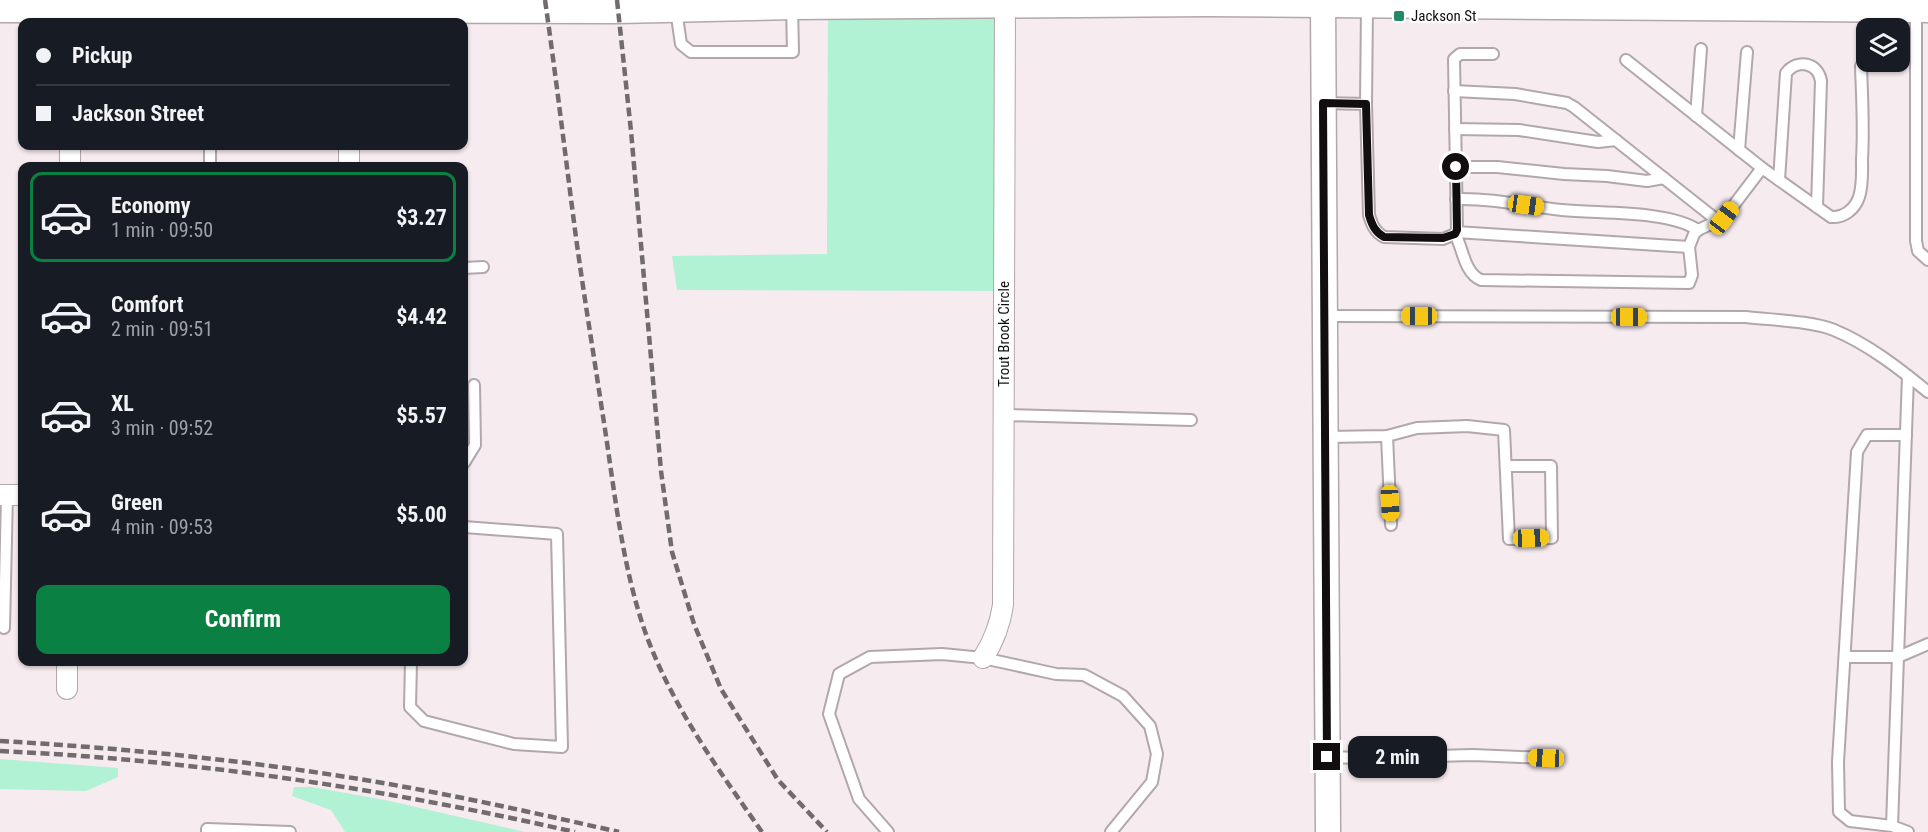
<!DOCTYPE html>
<html lang="en">
<head>
<meta charset="utf-8">
<style>
  :root { --surface:#171b24; --page:#20242c; --text:#f1f3f6; --muted:#9ea1a6; --line:#363941; --accent:#0b8043 }
  body { margin:0; font-family:"Roboto Condensed",sans-serif; background:var(--page); color:var(--text); height:100vh; display:flex; flex-direction:column; font-size:22px; white-space:nowrap }
  * { box-sizing:border-box; margin:0 }
  p { font-size:20px; color:var(--muted) }
  .icon { flex:none; width:33px; height:33px; fill:none; stroke:currentColor; stroke-width:2; stroke-linecap:round; stroke-linejoin:round }
  .map { position:relative; flex:1; overflow:hidden }
  .sheet { position:absolute; left:18px; top:162px; width:450px; height:504px; display:flex; flex-direction:column; background:var(--surface); border-radius:12px; box-shadow:0 2px 4px #0004 }
  .sheet>* { flex:none }
  .guide { position:absolute; left:18px; top:18px; width:450px; height:132px; border-radius:12px; box-shadow:0 2px 4px #0004; display:grid; align-content:center; height:132px; padding:0 18px; background:var(--surface) }
  .fabs { position:absolute; left:1856px; top:18px; display:grid; gap:12px }
  .fabs a { display:grid; place-items:center; width:54px; height:54px; border-radius:12px; background:var(--surface); box-shadow:0 2px 4px #0004; font-size:30px }
  .end { position:absolute; width:27px; height:27px; margin:-14px; border:8px solid #120e10; background:#fff; box-shadow:0 0 0 3px #fff }
  .from { border-radius:50% }
  .bubble { position:absolute; height:42px; border-radius:12px; background:var(--surface); box-shadow:0 2px 4px #0004; font-size:20px; font-weight:700; line-height:42px; text-align:center }
  .car { position:absolute; width:18px; height:36px; margin:-18px -9px; border-radius:8px; box-shadow:0 0 4px 2px #0007; background:linear-gradient(#f5c518 24%,#345 0 40%,#f5c518 0 76%,#345 0 86%,#f5c518 0) }
  .guide b { display:flex; align-items:center; gap:21px; height:57px; font-size:22px }
  .guide b+b { border-top:2px solid var(--line) }
  .guide i { width:15px; height:15px; background:var(--text) }
  ul { padding:10px 0 0; list-style:none }
  li { display:flex; align-items:center; gap:18px; height:90px; margin:0 12px 9px; padding:0 6px; border:3px solid transparent; border-radius:12px }
  li div { flex:1 }
  li b { display:block; font-size:22px }
  li em { font-style:normal; font-weight:700 }
  li.selected { border-color:var(--accent) }
  li>.icon { width:54px; height:54px; stroke-width:1.5 }
  .button { display:flex; gap:12px; margin-top:auto; padding:12px 18px }
  .button a { flex:1; height:69px; border-radius:12px; background:var(--accent); color:#fff; font-size:24px; font-weight:700; line-height:69px; text-align:center }
  .map>svg:first-child { display:block }
  .green { fill:#b1f1d4 }
  .lines { fill:none; stroke-linecap:round; stroke-linejoin:round }
  .service-casing { stroke:#b2a7ab; stroke-width:14 }
  .minor-casing { stroke:#b2a7ab; stroke-width:22 }
  .tertiary-casing { stroke:#b2a7ab; stroke-width:27 }
  .service { stroke:#fff; stroke-width:10 }
  .minor { stroke:#fff; stroke-width:20 }
  .tertiary { stroke:#fff; stroke-width:24 }
  .rail { stroke:#716b6d; stroke-width:4.5; stroke-dasharray:9 4.5; stroke-linecap:butt }
  .route { stroke:#120e10; stroke-width:8 }
  .poi-dot { fill:#228a66; stroke:#fff; stroke-width:2 }
  .labels { text-anchor:middle; stroke-width:4.5; stroke-linejoin:round; paint-order:stroke }
  .poi-label { font-size:15px; fill:#120e10; stroke:#fff; text-anchor:start }
  .street-label { font-size:15px; fill:#120e10; stroke:#fff }
</style>
</head>
<body>
<div class="map">
<svg width="1928" height="832" viewBox="0 0 1928 832">
  <rect width="100%" height="100%" fill="#f6ebef"/>
  <!-- green -->
  <g class="green">
    <polygon points="1005,5 1004,291 677,290 672,256 827,254 828,7"/>
    <polygon points="0,759 118,768 118,777 86,791 0,789"/>
    <polygon points="294,787 312,787 385,800 525,832 345,832 331,810 292,796"/>
  </g>
  <g class="lines">
    <!-- service casing -->
    <g class="service-casing">
      <g id="service">
        <path d="M 1367,7 L 1366,104 L 1369,215 C 1372,225 1375,232 1384,237 L 1443,239 L 1455,234 L 1457,230 L 1454,59 L 1460,54 L 1493,54"/>
        <polyline points="676,10 681,44 691,52 793,52 792,7"/>
        <polyline points="1916,10 1916,241 1918,251 1928,260"/>
        <polyline points="1626,60 1762,168"/>
        <polyline points="1454,91 1515,94 1567,103 1574,107 1718,221"/>
        <polyline points="1324,103 1366,104"/>
        <polyline points="1696,116 1701,49"/>
        <polyline points="1455,129 1519,130 1598,142 1616,140"/>
        <polyline points="210,146 210,166"/>
        <polyline points="1739,150 1747,52"/>
        <polyline points="1456,167 1497,167 1564,174 1607,176 1647,181 1664,178"/>
        <path d="M 1779,180 L 1786,73 C 1798,58 1818,63 1821,81 L 1817,207"/>
        <path d="M 1456,199 C 1492,198 1527,206 1562,210 C 1599,214 1668,210 1698,230"/>
        <path d="M 1455,234 C 1463,248 1464,273 1481,280 L 1689,283 L 1692,275 L 1689,247 L 1456,232"/>
        <path d="M 1689,247 L 1694,234 L 1698,230 L 1724,218 L 1762,168 L 1831,217 C 1844,218 1855,209 1859,197 C 1863,185 1862,171 1862,159 C 1864,128 1862,97 1861,66"/>
        <polyline points="464,268 483,267"/>
        <path d="M 1325,316 L 1746,317 C 1771,320 1812,321 1834,330 C 1868,344 1900,369 1928,392"/>
        <polyline points="1908,376 1892,826 1908,832"/>
        <polyline points="1004,415 1191,420"/>
        <polyline points="1387,436 1391,525"/>
        <polyline points="1326,437 1387,436 1417,428 1467,426 1504,430 1509,539 1552,538 1551,466 1507,466"/>
        <polyline points="464,463 475,445 474,385"/>
        <polyline points="4,628 7,495"/>
        <polyline points="1845,657 1898,657 1928,644"/>
        <polyline points="411,662 410,707 424,721 514,744 562,747 557,534 464,527"/>
        <polyline points="1328,757 1361,758 1473,755 1547,758"/>
        <polyline points="1892,826 1850,821 1839,812 1838,762 1857,452 1867,435 1906,435"/>
        <polyline points="207,832 207,829 290,832"/>
        <polyline points="888,832 859,799 829,714 839,674 870,657 942,654 983,658 1056,674 1084,675 1123,696 1150,726 1157,754 1152,782 1111,832"/>
      </g>
    </g>
    <!-- minor casing -->
    <g class="minor-casing">
      <g id="minor">
        <polyline points="349,146 349,166"/>
        <polyline points="70,166 70,146"/>
        <polyline points="0,495 22,495"/>
        <path d="M 983,658 C 994,641 1000,625 1003,605 L 1005,5"/>
        <polyline points="67,689 67,662"/>
      </g>
    </g>
    <!-- tertiary casing -->
    <g class="tertiary-casing">
      <g id="tertiary">
        <polyline points="1323,0 1328,832"/>
        <polyline points="0,10 618,11 792,7 1208,4 1928,10"/>
      </g>
    </g>
    <!-- service -->
    <use href="#service" class="service"/>
    <!-- minor -->
    <use href="#minor" class="minor"/>
    <!-- tertiary -->
    <use href="#tertiary" class="tertiary"/>
    <!-- rail -->
    <g class="rail">
      <path d="M 545,0 C 556,77 565,153 575,230 C 583,290 593,350 602,410 C 614,484 621,566 647,637 C 674,709 718,769 762,832"/>
      <polyline points="617,0 631,131 661,471 672,552 694,624 721,689 778,780 827,832"/>
      <path d="M 0,741 C 122,748 244,760 365,780 C 450,794 535,813 619,832"/>
      <path d="M 0,751 C 194,760 386,789 575,832"/>
    </g>
  </g>
  <g class="lines">
    <!-- route -->
    <path class="route" d="M 1327,757 L 1323,103 L 1366,104 L 1369,215 C 1372,225 1375,232 1384,237 L 1443,238 L 1455,234 L 1457,230 L 1456,167"/>
  </g>
  <!-- markers -->
  <rect class="poi-dot" x="1393" y="10" width="12" height="12" rx="3"/>
  <g class="labels">
    <!-- poi labels -->
    <g class="poi-label">
      <text x="1411" y="21">Jackson St</text>
    </g>
    <!-- street labels -->
    <g class="street-label">
      <text transform="translate(1004 334) rotate(-90)" y="5">Trout Brook Circle</text>
    </g>
  </g>
</svg>
<div class="fabs">
<a><svg class="icon" aria-label="layers" viewBox="0 0 24 24"><path d="M12 4l9 5-9 5-9-5zM3 14l9 5 9-5"/></svg></a>
</div>
<i class="end from" style="left:1456px;top:167px"></i>
<i class="end" style="left:1327px;top:757px"></i>
<div class="bubble" style="left:1348px;top:736px;width:99px">2 min</div>
<i class="car" style="left:1526px;top:205px;rotate:98deg"></i>
<i class="car" style="left:1724px;top:218px;rotate:37deg"></i>
<i class="car" style="left:1419px;top:316px;rotate:270deg"></i>
<i class="car" style="left:1629px;top:317px;rotate:90deg"></i>
<i class="car" style="left:1390px;top:503px;rotate:177deg"></i>
<i class="car" style="left:1531px;top:538px;rotate:88deg"></i>
<i class="car" style="left:1546px;top:758px;rotate:272deg"></i>
<div class="guide">
<b><i class="from"></i>Pickup</b>
<b><i></i>Jackson Street</b>
</div>
<section class="sheet">
<ul>
<li class="selected"><svg class="icon" aria-label="car" viewBox="0 0 24 24"><path d="M5 17H2v-5l4-1 3-4h7l3 4 3 1v5h-3M9 17h6M6 11h13"/><circle cx="7" cy="17" r="2"/><circle cx="17" cy="17" r="2"/></svg><div><b>Economy</b><p>1 min · 09:50</p></div><em>$3.27</em></li>
<li><svg class="icon" aria-label="car" viewBox="0 0 24 24"><path d="M5 17H2v-5l4-1 3-4h7l3 4 3 1v5h-3M9 17h6M6 11h13"/><circle cx="7" cy="17" r="2"/><circle cx="17" cy="17" r="2"/></svg><div><b>Comfort</b><p>2 min · 09:51</p></div><em>$4.42</em></li>
<li><svg class="icon" aria-label="car" viewBox="0 0 24 24"><path d="M5 17H2v-5l4-1 3-4h7l3 4 3 1v5h-3M9 17h6M6 11h13"/><circle cx="7" cy="17" r="2"/><circle cx="17" cy="17" r="2"/></svg><div><b>XL</b><p>3 min · 09:52</p></div><em>$5.57</em></li>
<li><svg class="icon" aria-label="car" viewBox="0 0 24 24"><path d="M5 17H2v-5l4-1 3-4h7l3 4 3 1v5h-3M9 17h6M6 11h13"/><circle cx="7" cy="17" r="2"/><circle cx="17" cy="17" r="2"/></svg><div><b>Green</b><p>4 min · 09:53</p></div><em>$5.00</em></li>
</ul>
<div class="button"><a>Confirm</a></div>
</section>
</div>
</body>
</html>
